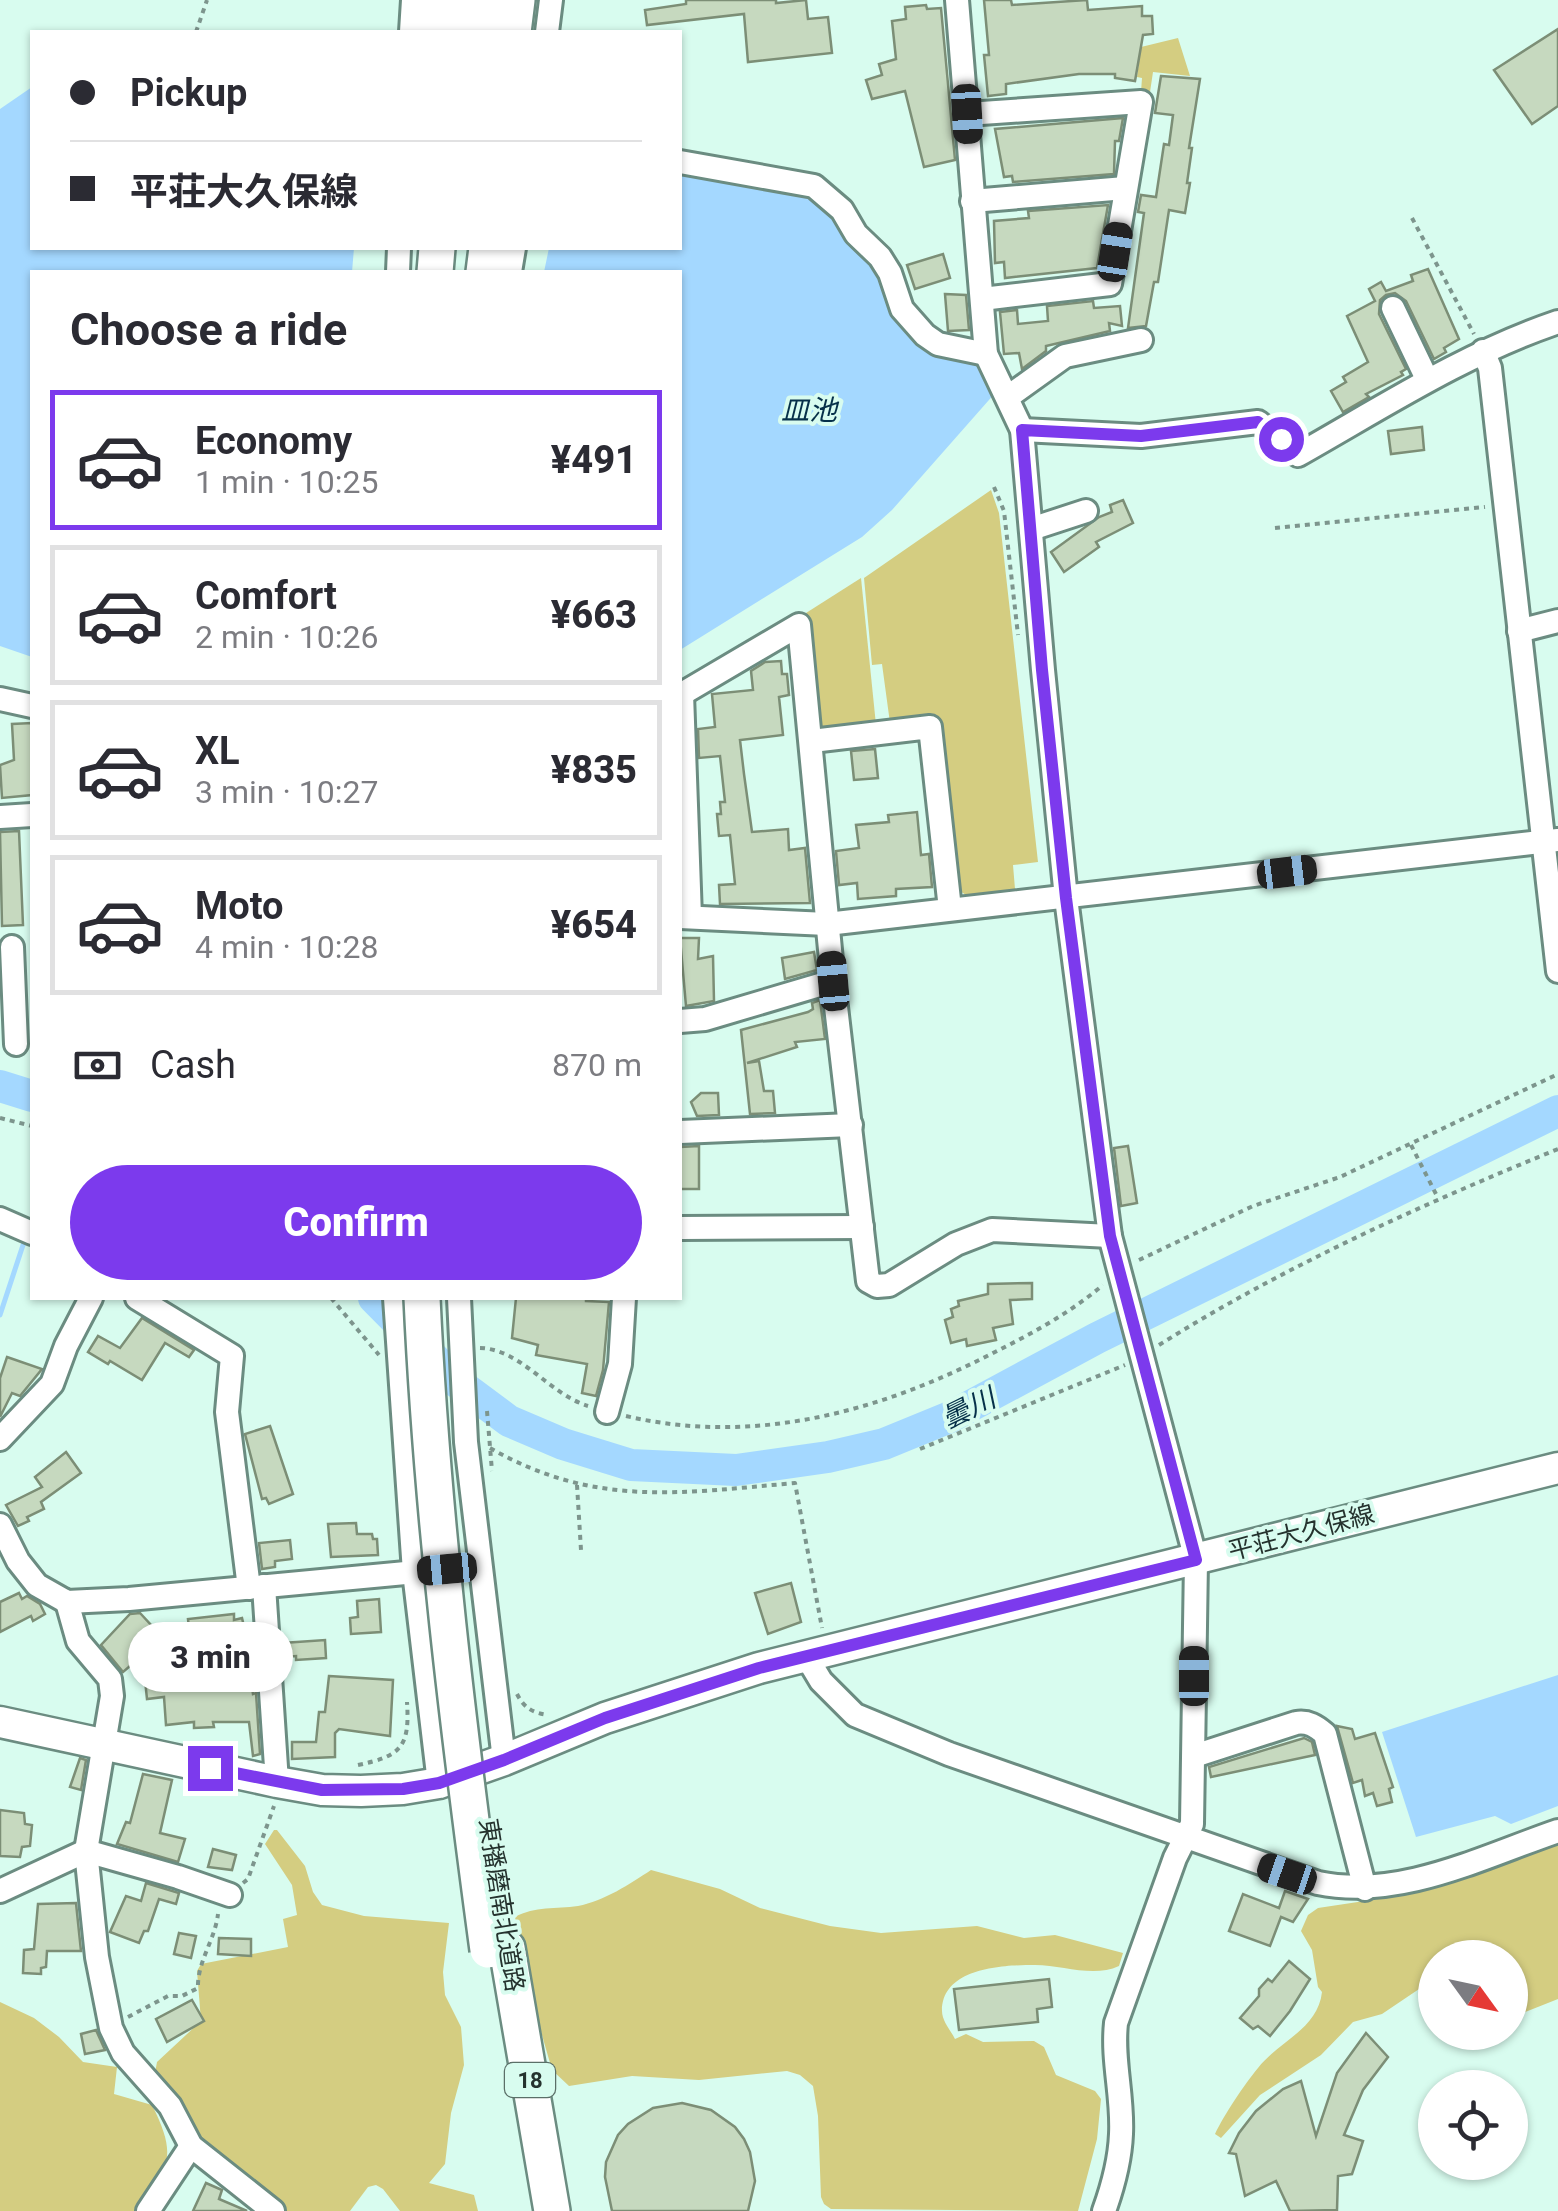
<!DOCTYPE html>
<html lang="en">
<head>
<meta charset="utf-8">
<style>
  :root { --surface:#fff; --page:#f7f7f7; --text:#2b2b33; --muted:#7c7c81; --line:#e1e1e2; --accent:#7c3aed }
  body { margin:0; font-family:Roboto,"Noto Sans JP",sans-serif; background:var(--page); color:var(--text); height:100vh; display:flex; flex-direction:column; font-size:38px; white-space:nowrap }
  * { box-sizing:border-box; margin:0 }
  p { font-size:32px; color:var(--muted) }
  .icon { flex:none; width:55px; height:55px; fill:none; stroke:currentColor; stroke-width:2; stroke-linecap:round; stroke-linejoin:round }
  .map { position:relative; flex:1; overflow:hidden }
  .panel { position:absolute; left:30px; top:270px; width:652px; height:1030px; display:flex; flex-direction:column; background:var(--surface); border-radius:0px; box-shadow:0 2px 8px #0004 }
  .panel>* { flex:none }
  .guide { position:absolute; left:30px; top:30px; width:652px; height:220px; border-radius:0px; box-shadow:0 2px 8px #0004; display:grid; align-content:center; height:220px; padding:0 40px; background:var(--surface) }
  .needle { width:65px; rotate:123deg }
  .tools { position:absolute; left:1418px; top:1940px; display:grid; gap:20px }
  .tools a { display:grid; place-items:center; width:110px; height:110px; border-radius:50%; background:var(--surface); box-shadow:0 2px 8px #0004; font-size:50px }
  .end { position:absolute; width:45px; height:45px; margin:-22px; border:12px solid #7c3aed; background:#fff; box-shadow:0 0 0 5px #fff }
  .from { border-radius:50% }
  .bubble { position:absolute; height:70px; border-radius:35px; background:var(--surface); box-shadow:0 2px 8px #0004; font-size:32px; font-weight:800; line-height:70px; text-align:center }
  .car { position:absolute; width:30px; height:60px; margin:-30px -15px; border-radius:12px; box-shadow:0 0 8px 2px #0007; background:linear-gradient(#222 24%,#8ab4d8 0 40%,#222 0 76%,#8ab4d8 0 86%,#222 0) }
  .guide b { display:flex; align-items:center; gap:35px; height:95px; font-size:38px }
  .guide b+b { border-top:2px solid var(--line) }
  .guide i { width:25px; height:25px; background:var(--text) }
  ul { padding:0; list-style:none }
  li { display:flex; align-items:center; gap:30px; height:140px; margin:0 20px 15px; padding:0 20px; border:5px solid var(--line); border-radius:0px }
  li div { flex:1 }
  li b { display:block; font-size:38px }
  li em { font-style:normal; font-weight:800 }
  li.active { border-color:var(--accent) }
  li>.icon { width:90px; height:90px; stroke-width:1.5 }
  h2 { padding:0 40px; font-size:45px; line-height:120px }
  .pay { display:flex; align-items:center; gap:25px; height:110px; padding:0 40px; font-size:38px }
  .pay p { margin-inline-start:auto }
  .primary-button { display:flex; gap:20px; margin-top:auto; padding:20px 40px }
  .primary-button a { flex:1; height:115px; border-radius:60px; background:var(--accent); color:#fff; font-size:40px; font-weight:800; line-height:115px; text-align:center }
  .map>svg:first-child { display:block }
  .green { fill:#d4cd81 }
  .water { fill:#a4d8ff }
  .lines { fill:none; stroke-linecap:round; stroke-linejoin:round }
  .stream { stroke:#a4d8ff; stroke-width:5 }
  .river { stroke:#a4d8ff; stroke-width:32 }
  .building { fill:#c6d9bf; stroke:#7c8e76; stroke-width:2.5 }
  .minor-casing { stroke:#6b8c81; stroke-width:28 }
  .major-casing { stroke:#6b8c81; stroke-width:35 }
  .highway-casing { stroke:#6b8c81; stroke-width:40 }
  .path { stroke:#7d958d; stroke-width:4; stroke-dasharray:5 5; stroke-linecap:butt }
  .minor { stroke:#fff; stroke-width:22 }
  .major { stroke:#fff; stroke-width:30 }
  .highway { stroke:#fff; stroke-width:35 }
  .highway-bridge-casing { stroke:#6b8c81; stroke-width:40; stroke-linecap:butt }
  .highway-bridge { stroke:#fff; stroke-width:35 }
  .route { stroke:#7c3aed; stroke-width:12 }
  .labels { text-anchor:middle; stroke-width:8; stroke-linejoin:round; paint-order:stroke }
  .shield { fill:#d8fcef; stroke:#5b6f68; stroke-width:2.5 }
  .shield-label { font-size:22px; font-weight:bold; fill:#25322e }
  .street-label { font-size:25px; fill:#25322e; stroke:#d8fcef }
  .water-label { font-size:28px; font-style:italic; fill:#063049; stroke:#d8fcef }
</style>
</head>
<body>
<div class="map">
<svg width="1558" height="2211" viewBox="0 0 1558 2211">
  <rect width="100%" height="100%" fill="#d8fcef"/>
  <!-- green -->
  <g class="green">
    <polygon points="1178,38 1190,76 1153,72 1150,92 1141,92 1142,78 1137,77 1141,47"/>
    <polygon points="991,490 999,513 1038,862 1013,865 1015,889 966,895 957,889 940,717 890,723 882,664 872,665 864,578"/>
    <polygon points="861,578 876,725 826,732 817,726 806,613"/>
    <polygon points="274,1830 277,1830 305,1866 313,1892 322,1905 364,1916 449,1923 443,1972 445,1995 461,2027 464,2065 451,2113 445,2164 429,2183 474,2195 478,2211 400,2211 383,2189 376,2185 368,2187 350,2211 281,2211 208,2153 155,2073 157,2062 201,2021 197,1971 201,1964 288,1947 283,1919 297,1915 292,1885 265,1844"/>
    <path d="M 1558,1841 L 1558,1999 L 1510,2018 L 1510,1958 L 1435,1958 L 1435,1984 L 1425,1985 L 1382,2014 L 1353,2022 L 1321,2055 L 1260,2095 L 1221,2138 L 1215,2134 C 1224,2115 1244,2085 1258,2068 C 1279,2041 1318,2029 1322,1992 L 1318,1987 L 1312,1950 L 1301,1931 L 1308,1915 L 1318,1908 L 1391,1897 L 1475,1874 Z"/>
    <path d="M 651,1870 L 720,1889 L 760,1908 L 830,1926 L 881,1933 L 977,1926 L 1024,1938 L 1055,1935 L 1123,1953 L 1119,1966 C 1093,1978 1063,1965 1035,1965 C 1002,1965 942,1968 942,2011 C 942,2021 951,2031 955,2039 L 966,2034 L 983,2042 L 1034,2041 L 1044,2047 L 1056,2075 L 1095,2091 L 1101,2099 L 1097,2139 L 1078,2211 L 831,2209 L 824,2204 L 821,2197 L 818,2116 L 813,2086 L 800,2075 L 787,2071 L 699,2080 L 632,2076 L 569,2086 L 552,2070 L 532,2000 L 515,1917 C 535,1906 556,1909 578,1906 C 604,1901 630,1884 651,1870 Z"/>
    <path d="M 0,2002 L 34,2018 L 59,2037 L 83,2062 L 117,2067 L 114,2094 L 152,2105 C 178,2157 168,2164 142,2211 L 0,2211 Z"/>
  </g>
  <!-- water -->
  <g class="water">
    <polygon points="32,87 32,248 354,248 352,272 32,272 32,657 0,646 0,109"/>
    <polygon points="680,169 811,191 877,267 893,311 978,360 996,392 892,510 862,537 680,650 680,272 544,272 549,248 680,248"/>
    <polygon points="1558,1675 1558,1806 1511,1824 1495,1816 1416,1837 1382,1732"/>
  </g>
  <g class="lines">
    <!-- stream -->
    <polyline class="stream" points="0,1315 25,1239"/>
    <!-- river -->
    <g class="river">
      <polyline points="0,1086 32,1096"/>
      <polyline points="374,1298 458,1383 509,1421 563,1444 631,1465 736,1470 828,1457 884,1444 950,1417 1097,1338 1558,1111"/>
    </g>
  </g>
  <!-- building -->
  <g class="building">
    <polygon points="686,0 776,0 776,3 806,0 808,19 828,17 832,53 748,62 744,14 647,25 645,10 686,4"/>
    <polygon points="984,0 1011,0 1012,5 1087,0 1088,10 1142,6 1142,16 1152,16 1153,34 1143,35 1135,81 1115,78 1115,74 1079,74 1006,84 1006,94 988,96 984,55 989,55"/>
    <polygon points="926,5 927,9 941,8 955,160 924,167 905,91 872,99 866,80 882,75 879,64 896,59 892,21 906,19 905,7"/>
    <polygon points="1558,29 1558,106 1532,124 1494,70"/>
    <polygon points="1161,76 1200,79 1189,148 1192,148 1187,183 1190,183 1185,213 1169,210 1158,282 1154,282 1146,326 1128,328 1144,213 1138,212 1141,195 1156,197 1164,144 1169,145 1173,115 1155,113"/>
    <polygon points="1123,118 1119,141 1115,141 1114,174 1013,182 1012,176 1004,177 995,129"/>
    <polygon points="1108,205 1097,268 1005,278 1004,262 995,263 994,221 1029,218 1028,211"/>
    <polygon points="943,254 950,278 915,289 907,265"/>
    <polygon points="1428,269 1459,339 1444,348 1446,352 1434,359 1406,301 1395,293 1386,295 1380,300 1379,314 1406,369 1401,372 1403,375 1366,394 1369,397 1343,412 1331,391 1346,382 1343,377 1368,362 1347,316 1375,301 1369,289 1381,282 1386,291 1413,281 1411,275"/>
    <polygon points="945,294 966,295 969,330 948,331"/>
    <polygon points="1093,301 1094,308 1120,306 1122,326 1109,323 1110,331 1046,346 1046,351 1022,369 1019,353 1004,354 1000,312 1017,310 1018,324 1048,321 1047,306"/>
    <polygon points="1422,427 1424,450 1391,454 1388,431"/>
    <polygon points="1123,500 1133,523 1096,542 1099,547 1064,572 1051,552 1099,517 1112,512 1110,505"/>
    <polygon points="781,661 782,674 787,674 789,695 779,697 783,735 740,740 744,774 752,832 788,829 789,850 805,848 810,903 720,904 719,885 735,884 730,835 719,836 717,814 721,814 720,802 725,802 720,756 699,758 698,729 715,727 712,694 753,690 751,671 765,662"/>
    <polygon points="32,723 32,795 2,798 0,765 14,760 12,724"/>
    <polygon points="875,749 878,778 854,780 851,751"/>
    <polygon points="917,812 921,855 929,854 932,887 896,889 896,896 858,899 857,883 839,885 836,851 859,848 856,825 889,822 888,815"/>
    <polygon points="19,831 23,925 2,926 0,832"/>
    <polygon points="680,938 699,938 698,959 713,956 714,1001 686,1006"/>
    <polygon points="814,952 817,970 785,979 782,958"/>
    <polygon points="820,1000 825,1039 795,1042 797,1047 747,1063 759,1061 764,1091 773,1091 775,1113 750,1114 741,1030 808,1012 813,1009 812,1003"/>
    <polygon points="701,1093 718,1093 719,1115 697,1116 691,1102"/>
    <polygon points="699,1146 699,1189 680,1189 680,1147"/>
    <polygon points="1128,1146 1137,1203 1121,1206 1114,1148"/>
    <polygon points="1032,1283 1032,1299 1010,1300 1013,1324 993,1328 996,1340 967,1346 966,1339 951,1343 945,1320 953,1317 951,1309 959,1306 958,1301 988,1294 988,1284"/>
    <polygon points="516,1298 586,1298 586,1301 609,1302 603,1370 596,1396 582,1393 587,1364 536,1355 538,1345 512,1338"/>
    <polygon points="142,1318 194,1350 189,1357 165,1343 142,1380 110,1361 108,1364 88,1352 98,1336 120,1348"/>
    <polygon points="7,1357 42,1369 20,1396 12,1393 0,1417 0,1378"/>
    <polygon points="270,1426 293,1494 269,1504 266,1498 262,1499 245,1434"/>
    <polygon points="66,1452 81,1473 41,1502 44,1509 27,1517 29,1521 18,1526 6,1505 42,1487 35,1477"/>
    <polygon points="356,1523 357,1534 372,1534 373,1539 377,1539 378,1555 331,1557 328,1524"/>
    <polygon points="290,1540 292,1559 275,1561 275,1567 262,1569 259,1543"/>
    <polygon points="791,1583 801,1622 768,1634 755,1593"/>
    <polygon points="19,1593 22,1599 27,1596 40,1604 45,1614 33,1621 31,1616 0,1632 0,1602"/>
    <polygon points="379,1599 381,1632 351,1634 350,1618 358,1617 357,1601"/>
    <polygon points="130,1614 140,1613 163,1638 123,1672 101,1645"/>
    <polygon points="234,1614 234,1620 242,1618 247,1639 191,1648 188,1619"/>
    <polygon points="325,1640 326,1658 296,1660 296,1656 284,1657 283,1643"/>
    <polygon points="242,1669 243,1672 250,1672 253,1694 256,1693 260,1754 253,1756 249,1722 213,1722 214,1727 194,1728 194,1722 166,1725 164,1697 147,1699 145,1680 219,1676 220,1671"/>
    <polygon points="329,1676 393,1680 390,1736 339,1729 335,1733 335,1757 292,1759 292,1742 316,1742 319,1712 325,1712"/>
    <polygon points="1337,1726 1352,1729 1355,1739 1375,1733 1393,1787 1389,1789 1392,1802 1377,1806 1373,1793 1365,1796 1362,1780 1353,1783"/>
    <polygon points="1304,1738 1312,1742 1315,1755 1211,1777 1209,1767"/>
    <polygon points="80,1758 86,1760 81,1790 70,1787"/>
    <polygon points="143,1774 172,1780 160,1833 185,1839 178,1862 117,1844 126,1822 130,1823"/>
    <polygon points="0,1810 24,1813 25,1824 32,1825 30,1846 22,1847 20,1857 0,1856"/>
    <polygon points="213,1849 236,1855 232,1870 208,1867"/>
    <polygon points="146,1883 179,1893 176,1904 159,1899 148,1931 144,1931 139,1943 110,1932 126,1896 141,1901"/>
    <polygon points="1285,1891 1308,1899 1293,1922 1281,1917 1270,1946 1229,1931 1243,1894 1279,1908"/>
    <polygon points="76,1903 81,1951 47,1951 46,1967 41,1968 41,1974 23,1973 24,1950 34,1949 38,1904"/>
    <polygon points="179,1933 196,1936 191,1958 174,1954"/>
    <polygon points="219,1938 251,1939 251,1956 218,1954"/>
    <polygon points="1289,1961 1310,1979 1290,2011 1270,2036 1258,2026 1253,2029 1240,2018 1259,1996 1259,1989 1268,1979 1272,1982"/>
    <polygon points="1049,1979 1052,2007 1037,2009 1038,2022 959,2030 954,1989"/>
    <polygon points="192,2000 204,2021 167,2042 156,2019"/>
    <polygon points="96,2030 105,2050 85,2054 81,2034"/>
    <polygon points="1366,2033 1388,2057 1363,2090 1344,2135 1363,2141 1352,2174 1338,2176 1337,2210 1290,2211 1276,2181 1245,2196 1236,2154 1229,2153 1239,2133 1256,2111 1283,2089 1301,2081 1316,2136 1337,2073"/>
    <polygon points="682,2103 711,2110 735,2127 744,2139 750,2152 755,2181 748,2211 612,2211 605,2177 606,2162 618,2135 628,2124 653,2108"/>
    <polygon points="206,2183 222,2190 219,2199 247,2211 193,2211"/>
  </g>
  <g class="lines">
    <!-- minor casing -->
    <g class="minor-casing">
      <g id="minor">
        <path d="M 957,0 L 986,354 L 1022,430 L 1043,670 L 1066,898 L 1110,1236 L 1196,1560 L 1192,1824 L 1175,1858 L 1116,2023 C 1112,2061 1123,2096 1121,2134 C 1120,2160 1113,2186 1104,2211"/>
        <polyline points="411,32 413,0"/>
        <polyline points="547,32 551,0"/>
        <polyline points="967,114 1141,102 1110,284 982,299"/>
        <polyline points="680,162 814,186 842,210 856,234 880,257 890,273 902,309 925,335 938,344 986,354"/>
        <polyline points="972,201 1125,188"/>
        <polyline points="398,272 399,248"/>
        <polyline points="510,272 514,248"/>
        <polyline points="1393,308 1427,379"/>
        <polyline points="1483,351 1490,368 1558,971"/>
        <polyline points="1008,397 1065,356 1141,340"/>
        <path d="M 1022,430 L 1141,436 L 1258,422 L 1298,455 C 1383,407 1464,354 1558,322"/>
        <polyline points="1031,529 1086,511"/>
        <polyline points="1519,631 1558,621"/>
        <polyline points="682,694 690,917"/>
        <polyline points="680,695 799,625 833,981 868,1281 877,1286 889,1285 956,1244 992,1230 1110,1236"/>
        <polyline points="0,699 32,706"/>
        <polyline points="812,741 930,727 950,909"/>
        <polyline points="0,817 32,815"/>
        <polyline points="680,917 827,924 1558,840"/>
        <polyline points="12,947 16,1044"/>
        <polyline points="680,1021 705,1019 833,981"/>
        <polyline points="680,1132 851,1125"/>
        <polyline points="0,1219 32,1233"/>
        <polyline points="680,1228 862,1227"/>
        <polyline points="137,1298 232,1356 227,1412 249,1588"/>
        <polyline points="395,1298 414,1572 439,1783"/>
        <polyline points="459,1298 466,1442 504,1760"/>
        <polyline points="607,1412 620,1364 624,1298"/>
        <polyline points="0,1439 52,1384 66,1346 91,1298"/>
        <polyline points="0,1525 18,1561 37,1585 67,1602 129,1599 480,1566"/>
        <polyline points="264,1586 277,1782"/>
        <polyline points="67,1602 78,1641 110,1679 112,1696 86,1851 97,1957 111,2028 123,2053 170,2106 191,2146 273,2211"/>
        <path d="M 806,1656 L 821,1681 L 855,1715 L 949,1754 L 1318,1883 C 1399,1900 1482,1857 1558,1831"/>
        <path d="M 1194,1756 L 1296,1723 C 1308,1721 1316,1726 1325,1734 L 1365,1889"/>
        <polyline points="0,1891 86,1851 178,1877 230,1895"/>
        <polyline points="148,2211 191,2146"/>
      </g>
    </g>
    <!-- major casing -->
    <g class="major-casing">
      <polyline id="major" points="0,1722 277,1782 322,1790 361,1791 403,1789 439,1783 504,1760 605,1718 759,1668 1558,1468"/>
    </g>
    <!-- highway casing -->
    <g class="highway-casing">
      <g id="highway">
        <polyline points="431,32 435,0"/>
        <polyline points="460,32 464,0"/>
        <polyline points="487,32 490,0"/>
        <polyline points="513,32 517,0"/>
        <polyline points="435,272 437,248"/>
        <polyline points="484,272 487,248"/>
        <polyline points="507,1948 552,2211"/>
      </g>
    </g>
    <!-- path -->
    <g class="path">
      <polyline points="196,32 207,0"/>
      <polyline points="1412,218 1474,334"/>
      <polyline points="994,487 1004,511 1018,635"/>
      <polyline points="1275,528 1485,507"/>
      <polyline points="0,1118 32,1126"/>
      <polyline points="1411,1145 1438,1198"/>
      <polyline points="1139,1260 1253,1206 1340,1177 1558,1074"/>
      <polyline points="331,1298 379,1355"/>
      <path d="M 1159,1345 C 1285,1266 1421,1205 1558,1149"/>
      <path d="M 480,1348 C 521,1349 549,1394 588,1406"/>
      <polyline points="487,1411 492,1471"/>
      <path d="M 626,1416 C 754,1446 879,1412 993,1353 C 1031,1334 1070,1313 1103,1285"/>
      <path d="M 490,1448 C 595,1508 680,1493 795,1483 L 822,1628"/>
      <polyline points="920,1449 1125,1365"/>
      <polyline points="577,1485 581,1550"/>
      <path d="M 517,1694 C 524,1708 533,1713 548,1715"/>
      <path d="M 358,1765 C 401,1756 410,1747 407,1702"/>
      <polyline points="243,1883 248,1879 274,1806"/>
      <path d="M 128,2017 L 168,1996 L 182,1996 L 198,1988 C 197,1962 215,1940 218,1914"/>
    </g>
    <!-- minor -->
    <use href="#minor" class="minor"/>
    <!-- major -->
    <use href="#major" class="major"/>
    <!-- highway -->
    <use href="#highway" class="highway"/>
    <!-- highway-bridge casing -->
    <g class="highway-bridge-casing">
      <path id="highway-bridge" d="M 422,1298 C 432,1516 459,1734 488,1950"/>
    </g>
    <!-- highway-bridge -->
    <use href="#highway-bridge" class="highway-bridge"/>
  </g>
  <g class="lines">
    <!-- route -->
    <polyline class="route" points="210,1768 322,1790 403,1789 439,1783 504,1760 605,1718 759,1668 1196,1560 1110,1236 1066,898 1042,670 1022,430 1141,436 1258,422 1281,439"/>
  </g>
  <g class="labels">
    <!-- shield labels -->
    <rect class="shield" x="505" y="2063" width="50" height="34" rx="8"/>
    <g class="shield-label">
      <text x="530" y="2088">18</text>
    </g>
    <!-- street labels -->
    <g class="street-label">
      <text transform="translate(1301 1532) rotate(-15)" y="9">平荘大久保線</text>
      <text transform="translate(502 1905) rotate(81)" y="9">東播磨南北道路</text>
    </g>
    <!-- water labels -->
    <g class="water-label">
      <text x="809" y="420">皿池</text>
      <text transform="translate(968 1408) rotate(-26)" y="10">曇川</text>
    </g>
  </g>
</svg>
<div class="tools">
<a><svg class="needle" viewBox="-14 -14 28 28"><path d="M0-13l5 13h-10z" fill="#e53935"/><path d="M0 13l5-13h-10z" fill="#7c7c81"/></svg></a>
<a><svg class="icon" aria-label="locate" viewBox="0 0 24 24"><circle cx="12" cy="12" r="6"/><path d="M12 2v4M12 18v4M2 12h4M18 12h4"/></svg></a>
</div>
<i class="end from" style="left:1281px;top:439px"></i>
<i class="end" style="left:210px;top:1768px"></i>
<div class="bubble" style="left:128px;top:1622px;width:165px">3 min</div>
<i class="car" style="left:967px;top:114px;rotate:177deg"></i>
<i class="car" style="left:1115px;top:252px;rotate:9deg"></i>
<i class="car" style="left:1287px;top:872px;rotate:83deg"></i>
<i class="car" style="left:833px;top:981px;rotate:355deg"></i>
<i class="car" style="left:447px;top:1569px;rotate:265deg"></i>
<i class="car" style="left:1194px;top:1676px;rotate:0deg"></i>
<i class="car" style="left:1287px;top:1874px;rotate:289deg"></i>
<div class="guide">
<b><i class="from"></i>Pickup</b>
<b><i></i>平荘大久保線</b>
</div>
<section class="panel">
<h2>Choose a ride</h2>
<ul>
<li class="active"><svg class="icon" aria-label="car" viewBox="0 0 24 24"><path d="M5 17H2v-5l4-1 3-4h7l3 4 3 1v5h-3M9 17h6M6 11h13"/><circle cx="7" cy="17" r="2"/><circle cx="17" cy="17" r="2"/></svg><div><b>Economy</b><p>1 min · 10:25</p></div><em>¥491</em></li>
<li><svg class="icon" aria-label="car" viewBox="0 0 24 24"><path d="M5 17H2v-5l4-1 3-4h7l3 4 3 1v5h-3M9 17h6M6 11h13"/><circle cx="7" cy="17" r="2"/><circle cx="17" cy="17" r="2"/></svg><div><b>Comfort</b><p>2 min · 10:26</p></div><em>¥663</em></li>
<li><svg class="icon" aria-label="car" viewBox="0 0 24 24"><path d="M5 17H2v-5l4-1 3-4h7l3 4 3 1v5h-3M9 17h6M6 11h13"/><circle cx="7" cy="17" r="2"/><circle cx="17" cy="17" r="2"/></svg><div><b>XL</b><p>3 min · 10:27</p></div><em>¥835</em></li>
<li><svg class="icon" aria-label="car" viewBox="0 0 24 24"><path d="M5 17H2v-5l4-1 3-4h7l3 4 3 1v5h-3M9 17h6M6 11h13"/><circle cx="7" cy="17" r="2"/><circle cx="17" cy="17" r="2"/></svg><div><b>Moto</b><p>4 min · 10:28</p></div><em>¥654</em></li>
</ul>
<div class="pay"><svg class="icon" aria-label="cash" viewBox="0 0 24 24"><path d="M3 7h18v10H3z"/><circle cx="12" cy="12" r="2"/></svg>Cash<p>870 m</p></div>
<div class="primary-button"><a>Confirm</a></div>
</section>
</div>
</body>
</html>
